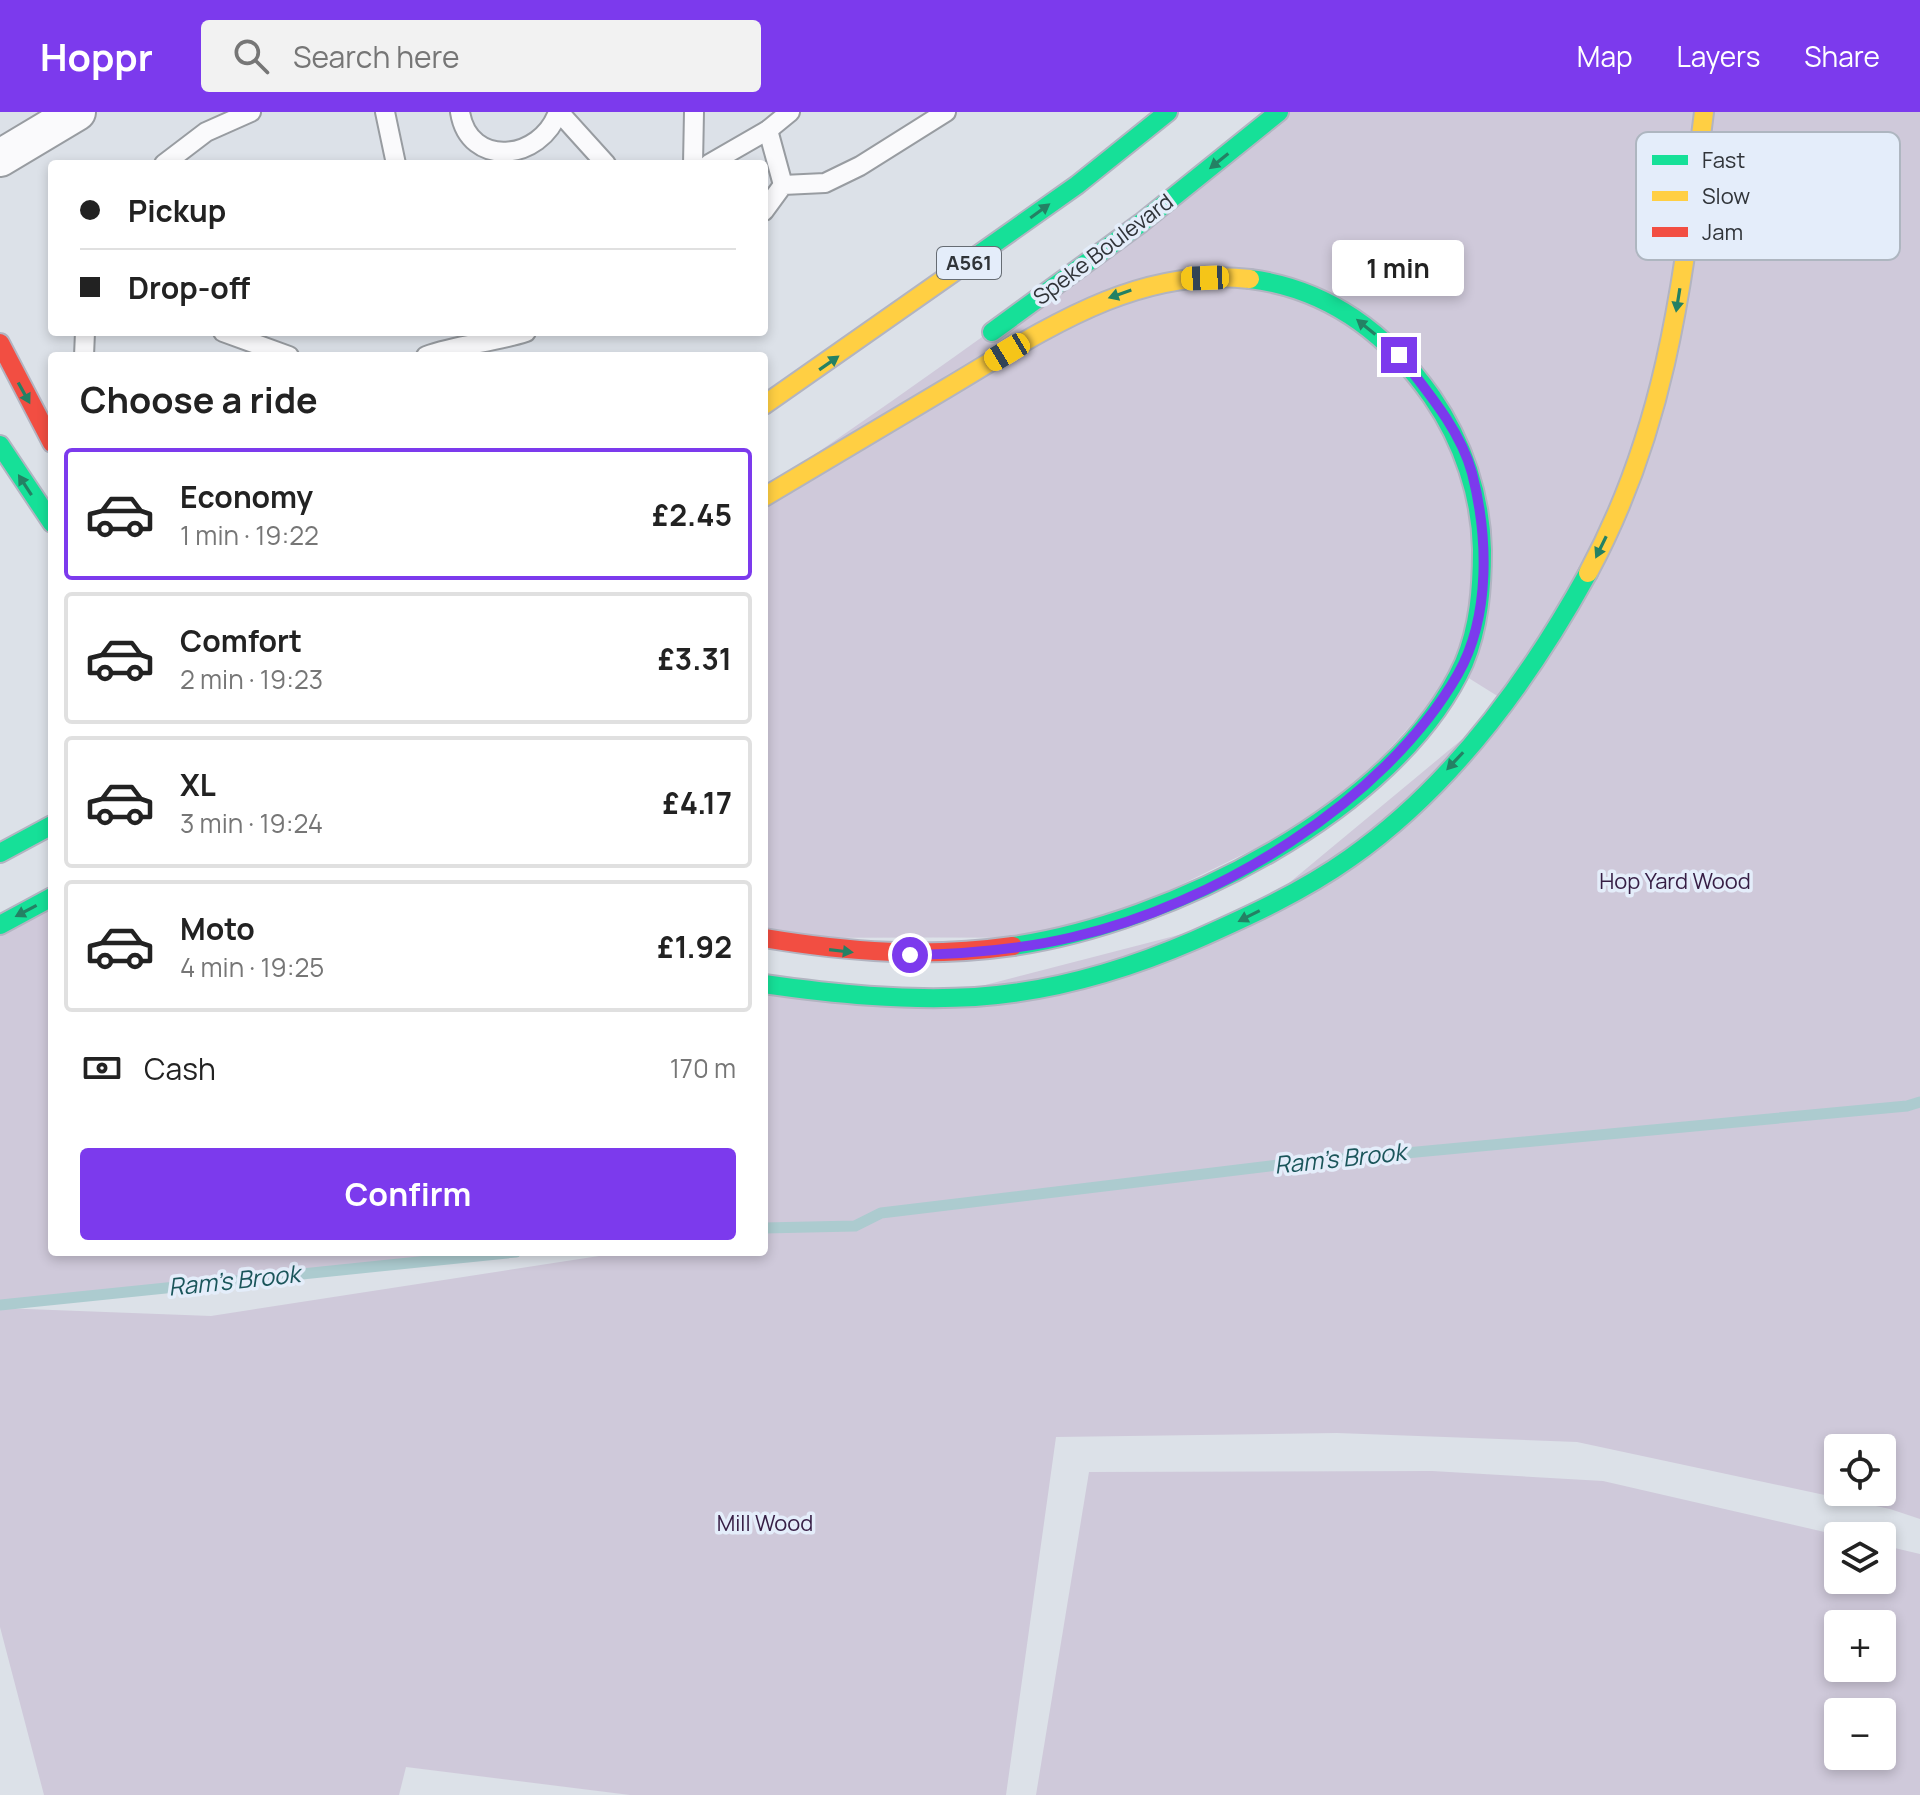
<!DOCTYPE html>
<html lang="en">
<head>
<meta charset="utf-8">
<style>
  :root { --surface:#fff; --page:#f2f2f2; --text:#222; --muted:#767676; --line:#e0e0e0; --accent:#7c3aed }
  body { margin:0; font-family:Manrope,sans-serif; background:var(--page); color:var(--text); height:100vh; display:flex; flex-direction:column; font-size:30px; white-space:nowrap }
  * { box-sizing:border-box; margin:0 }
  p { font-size:26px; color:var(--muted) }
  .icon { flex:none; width:44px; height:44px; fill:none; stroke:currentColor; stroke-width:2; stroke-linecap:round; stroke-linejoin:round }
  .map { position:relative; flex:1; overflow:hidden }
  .details { position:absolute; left:48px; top:240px; width:720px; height:904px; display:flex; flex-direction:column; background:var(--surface); border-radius:8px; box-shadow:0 4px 12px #0003 }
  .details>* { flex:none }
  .top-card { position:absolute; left:48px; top:48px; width:720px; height:176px; border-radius:8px; box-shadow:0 4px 12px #0003; display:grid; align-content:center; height:176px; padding:0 32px; background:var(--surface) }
  .buttons { position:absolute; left:1824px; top:1322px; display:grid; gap:16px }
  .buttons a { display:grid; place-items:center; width:72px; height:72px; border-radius:8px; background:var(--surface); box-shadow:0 4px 12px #0003; font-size:40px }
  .end { position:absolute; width:36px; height:36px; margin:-18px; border:10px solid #7c3aed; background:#fff; box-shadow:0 0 0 4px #fff }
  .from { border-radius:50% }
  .bubble { position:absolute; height:56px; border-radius:8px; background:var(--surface); box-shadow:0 4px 12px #0003; font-size:26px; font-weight:700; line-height:56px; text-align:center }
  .car { position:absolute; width:24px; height:48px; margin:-24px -12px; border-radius:10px; box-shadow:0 0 6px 2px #0007; background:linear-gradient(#f5c518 24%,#345 0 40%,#f5c518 0 76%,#345 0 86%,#f5c518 0) }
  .top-card b { display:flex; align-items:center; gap:28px; height:76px; font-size:30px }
  .top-card b+b { border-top:2px solid var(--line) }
  .top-card i { width:20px; height:20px; background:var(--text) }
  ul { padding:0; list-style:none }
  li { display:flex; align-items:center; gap:24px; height:132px; margin:0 16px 12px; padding:0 16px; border:4px solid var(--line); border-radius:8px }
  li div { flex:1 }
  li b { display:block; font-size:30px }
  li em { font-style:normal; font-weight:700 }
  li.current { border-color:var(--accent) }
  li>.icon { width:72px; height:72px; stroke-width:1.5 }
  h2 { padding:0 32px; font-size:36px; line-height:96px }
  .pay { display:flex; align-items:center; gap:20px; height:88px; padding:0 32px; font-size:30px }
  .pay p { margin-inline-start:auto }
  .cta { display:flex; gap:16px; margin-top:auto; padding:16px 32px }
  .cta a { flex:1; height:92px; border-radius:8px; background:var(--accent); color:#fff; font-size:32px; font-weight:700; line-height:92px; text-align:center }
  header { display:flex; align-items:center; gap:48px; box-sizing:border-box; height:112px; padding:0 40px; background:var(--accent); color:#fff }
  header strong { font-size:38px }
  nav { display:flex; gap:44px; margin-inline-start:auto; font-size:28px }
  .search { width:560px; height:72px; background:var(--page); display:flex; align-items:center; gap:20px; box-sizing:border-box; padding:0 28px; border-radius:8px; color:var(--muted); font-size:30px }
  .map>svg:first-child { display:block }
  .green { fill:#cfc9da; fill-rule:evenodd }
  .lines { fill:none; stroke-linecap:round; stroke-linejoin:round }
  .stream { stroke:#accbcf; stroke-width:11 }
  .lane-casing { stroke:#989ca1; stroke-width:22 }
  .street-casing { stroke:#989ca1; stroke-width:40 }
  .fast-casing { stroke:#b2b4c1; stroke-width:22 }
  .slow-casing { stroke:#b2b4c1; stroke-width:22 }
  .jam-casing { stroke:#b2b4c1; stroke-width:22 }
  .lane { stroke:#fafafc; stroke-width:18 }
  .street { stroke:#fafafc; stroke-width:36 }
  .fast { stroke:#16e098; stroke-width:18 }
  .slow { stroke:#ffcf43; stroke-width:18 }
  .jam { stroke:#f24e42; stroke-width:18 }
  .oneway { fill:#248164 }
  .route { stroke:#7c3aed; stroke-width:10 }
  .labels { text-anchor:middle; stroke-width:7; stroke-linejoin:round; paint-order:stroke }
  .shield { fill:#e4edfa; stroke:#666c73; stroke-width:2 }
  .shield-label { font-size:20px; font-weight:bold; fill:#303439 }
  .street-label { font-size:22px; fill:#303439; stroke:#e4edfa }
  .park-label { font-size:22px; fill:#361d44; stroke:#e4edfa }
  .water-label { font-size:24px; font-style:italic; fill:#1a555a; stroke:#e4edfa }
  .key { fill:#e4edfa; stroke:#aeb6c0; stroke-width:2 }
  .key-label { font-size:22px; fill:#303439 }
</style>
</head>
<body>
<header>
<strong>Hoppr</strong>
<div class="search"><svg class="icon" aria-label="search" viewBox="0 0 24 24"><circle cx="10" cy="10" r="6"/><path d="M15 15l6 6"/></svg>Search here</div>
<nav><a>Map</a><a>Layers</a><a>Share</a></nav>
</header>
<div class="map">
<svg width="1920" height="1683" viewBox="0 0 1920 1683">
  <rect width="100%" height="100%" fill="#dce1e8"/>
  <!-- green -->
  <g class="green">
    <path d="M 1279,0 L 1920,0 L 1920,1407 L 1890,1397 L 1577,1330 L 1337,1321 L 1056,1325 L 1006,1683 L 630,1683 L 406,1655 L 399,1683 L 44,1683 L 0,1515 L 0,1196 L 211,1204 L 625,1140 L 764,1140 L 764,1119 L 777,1116 L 764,1116 L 764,872 L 931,887 L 1248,805 L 1507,590 L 1459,560 L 1334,698 L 1074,825 L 764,826 L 764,377 C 941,257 1113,134 1279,0 ZM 1838,1336 L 1882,1336 L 1882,1380 L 1838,1380 Z"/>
    <polygon points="52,792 52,1140 516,1140 0,1193 0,818"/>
    <path d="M 1432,1359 L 1603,1369 L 1842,1424 L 1838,1424 L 1838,1468 L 1882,1468 L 1882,1433 L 1920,1442 L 1920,1683 L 1036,1683 L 1089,1360 ZM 1882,1512 L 1882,1556 L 1838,1556 L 1838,1512 ZM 1882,1600 L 1882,1644 L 1838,1644 L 1838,1600 Z"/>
  </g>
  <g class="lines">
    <!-- stream -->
    <g class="stream">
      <polyline points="764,1116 855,1114 881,1101 1278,1053 1907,994 1920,990"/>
      <polyline points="0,1193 516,1140"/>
    </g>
    <!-- lane casing -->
    <g class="lane-casing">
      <g id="lane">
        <polyline points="385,0 396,52"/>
        <path d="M 460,0 C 469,57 541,49 558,0"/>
        <polyline points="559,0 606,52"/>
        <polyline points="768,18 783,73"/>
        <polyline points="164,52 206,20 251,0"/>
        <polyline points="693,52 694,0"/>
        <polyline points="709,52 768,18 790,0"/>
        <polyline points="764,99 783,73 825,71 860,54 946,0"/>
        <polyline points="223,220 289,244"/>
        <polyline points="84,244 85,220"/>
        <path d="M 426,244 C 459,232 493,231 526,220"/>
      </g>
    </g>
    <!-- street casing -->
    <g class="street-casing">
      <polyline id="street" points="0,46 77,0"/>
    </g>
    <!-- fast casing -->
    <g class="fast-casing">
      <g id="fast">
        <polyline points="961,155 1077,73 1168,0"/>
        <polyline points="992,220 1141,111 1279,0"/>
        <polyline points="0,333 52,411"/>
        <polyline points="0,741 52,713"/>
        <polyline points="0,813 52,785"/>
        <path d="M 1013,834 C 1167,812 1397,700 1464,551 C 1479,515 1482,476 1482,438 C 1481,384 1463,330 1432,285 C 1388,222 1328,177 1250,167"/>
        <path d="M 764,872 C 834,882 904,889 975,885 C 1051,880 1126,858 1195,828 C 1249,804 1302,780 1350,746 C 1451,675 1529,568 1588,461"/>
      </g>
    </g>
    <!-- slow casing -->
    <g class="slow-casing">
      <g id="slow">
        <polyline points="764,293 961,155"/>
        <path d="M 764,385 C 825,349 886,312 947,276 C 1041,220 1136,153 1250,167"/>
        <path d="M 1588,461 C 1669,311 1683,165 1704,0"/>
      </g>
    </g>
    <!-- jam casing -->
    <g class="jam-casing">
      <g id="jam">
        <polyline points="0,231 52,331"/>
        <path d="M 764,826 C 848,840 928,846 1013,834"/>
      </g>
    </g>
    <!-- lane -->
    <use href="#lane" class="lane"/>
    <!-- street -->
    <use href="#street" class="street"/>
    <!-- fast -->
    <use href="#fast" class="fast"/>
    <!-- slow -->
    <use href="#slow" class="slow"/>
    <!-- jam -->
    <use href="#jam" class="jam"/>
  </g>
  <!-- one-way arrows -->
  <defs><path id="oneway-solid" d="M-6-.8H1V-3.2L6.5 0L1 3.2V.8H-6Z" transform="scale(2)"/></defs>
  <g class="oneway">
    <use href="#oneway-solid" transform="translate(1219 49) rotate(141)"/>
    <use href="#oneway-solid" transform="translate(1040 99) rotate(-36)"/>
    <use href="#oneway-solid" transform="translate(1120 182) rotate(161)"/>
    <use href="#oneway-solid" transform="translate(1678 188) rotate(99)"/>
    <use href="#oneway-solid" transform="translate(1366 215) rotate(-141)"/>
    <use href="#oneway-solid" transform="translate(829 251) rotate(-35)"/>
    <use href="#oneway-solid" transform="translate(24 281) rotate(61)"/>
    <use href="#oneway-solid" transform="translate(25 373) rotate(-123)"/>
    <use href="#oneway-solid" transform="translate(1601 435) rotate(116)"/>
    <use href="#oneway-solid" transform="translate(1455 649) rotate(133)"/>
    <use href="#oneway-solid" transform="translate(26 799) rotate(152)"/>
    <use href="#oneway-solid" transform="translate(1249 804) rotate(153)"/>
    <use href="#oneway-solid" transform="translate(841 839) rotate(7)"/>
  </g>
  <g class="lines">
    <!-- route -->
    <path class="route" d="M 910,843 C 965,842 1019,838 1073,825 C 1214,793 1385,690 1458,562 C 1491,504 1488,423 1472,361 C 1460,317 1426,278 1399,243"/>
  </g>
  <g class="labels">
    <!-- shield labels -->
    <rect class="shield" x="937" y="135" width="64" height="32" rx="6"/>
    <g class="shield-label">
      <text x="969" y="158">A561</text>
    </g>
    <!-- street labels -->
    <g class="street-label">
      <text transform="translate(1103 137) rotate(-37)" y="8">Speke Boulevard</text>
    </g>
    <!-- park labels -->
    <g class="park-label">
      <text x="1675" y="777">Hop Yard Wood</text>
      <text x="765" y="1419">Mill Wood</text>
    </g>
    <!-- water labels -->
    <g class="water-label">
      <text transform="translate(1340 1047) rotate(-6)" y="8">Ram's Brook</text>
      <text transform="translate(234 1169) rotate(-6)" y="8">Ram's Brook</text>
    </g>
  </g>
  <!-- legend -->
  <rect x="1636" y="20" width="264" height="128" rx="12" class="key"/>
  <rect x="1652" y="43" width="36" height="10" fill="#16e098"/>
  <rect x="1652" y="79" width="36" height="10" fill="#ffcf43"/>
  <rect x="1652" y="115" width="36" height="10" fill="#f24e42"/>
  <g class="key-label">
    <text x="1702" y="56">Fast</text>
    <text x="1702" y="92">Slow</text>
    <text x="1702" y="128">Jam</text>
  </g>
</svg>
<div class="buttons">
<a><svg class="icon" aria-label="locate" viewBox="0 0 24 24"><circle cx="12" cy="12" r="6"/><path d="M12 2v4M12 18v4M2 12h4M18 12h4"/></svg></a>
<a><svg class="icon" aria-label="layers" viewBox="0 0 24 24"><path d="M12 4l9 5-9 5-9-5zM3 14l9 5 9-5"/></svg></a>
<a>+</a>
<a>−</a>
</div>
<i class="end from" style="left:910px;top:843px"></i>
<i class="end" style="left:1399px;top:243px"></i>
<div class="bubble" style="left:1332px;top:128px;width:132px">1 min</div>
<i class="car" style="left:1205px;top:166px;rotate:268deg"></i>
<i class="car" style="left:1007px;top:240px;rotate:239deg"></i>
<div class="top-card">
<b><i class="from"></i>Pickup</b>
<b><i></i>Drop-off</b>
</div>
<section class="details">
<h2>Choose a ride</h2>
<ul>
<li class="current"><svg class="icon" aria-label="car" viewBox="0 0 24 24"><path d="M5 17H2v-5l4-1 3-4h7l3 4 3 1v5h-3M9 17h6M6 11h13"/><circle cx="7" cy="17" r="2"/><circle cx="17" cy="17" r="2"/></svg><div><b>Economy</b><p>1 min · 19:22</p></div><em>£2.45</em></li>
<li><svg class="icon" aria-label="car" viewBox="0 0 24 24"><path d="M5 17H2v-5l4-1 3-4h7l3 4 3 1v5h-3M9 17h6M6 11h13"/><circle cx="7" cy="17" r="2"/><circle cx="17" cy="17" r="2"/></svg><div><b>Comfort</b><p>2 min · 19:23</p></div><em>£3.31</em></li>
<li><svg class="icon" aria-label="car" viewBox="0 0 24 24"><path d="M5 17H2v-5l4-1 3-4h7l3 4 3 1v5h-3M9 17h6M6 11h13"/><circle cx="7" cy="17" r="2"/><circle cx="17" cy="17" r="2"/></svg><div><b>XL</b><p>3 min · 19:24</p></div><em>£4.17</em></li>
<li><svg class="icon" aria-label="car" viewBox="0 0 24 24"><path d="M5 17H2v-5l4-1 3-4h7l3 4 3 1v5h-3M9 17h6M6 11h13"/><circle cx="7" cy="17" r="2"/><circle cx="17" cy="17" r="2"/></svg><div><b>Moto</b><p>4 min · 19:25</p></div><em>£1.92</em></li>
</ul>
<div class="pay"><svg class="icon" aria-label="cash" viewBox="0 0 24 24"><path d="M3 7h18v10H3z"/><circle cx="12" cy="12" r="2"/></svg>Cash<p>170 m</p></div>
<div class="cta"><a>Confirm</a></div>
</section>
</div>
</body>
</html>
